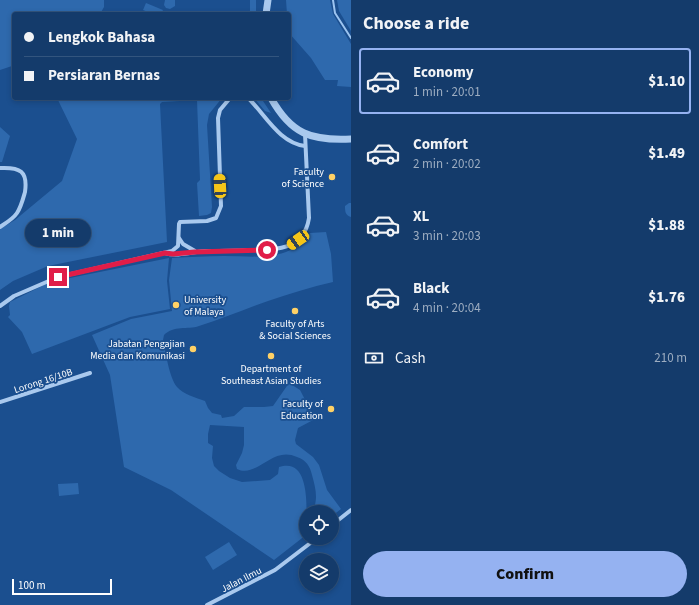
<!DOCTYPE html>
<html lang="en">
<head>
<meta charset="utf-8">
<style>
  :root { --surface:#143b6b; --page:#214673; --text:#f1f3f6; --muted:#9dadc1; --line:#33557e; --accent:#95b2f1 }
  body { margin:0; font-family:"Source Sans 3",sans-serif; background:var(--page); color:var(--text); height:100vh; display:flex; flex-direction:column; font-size:15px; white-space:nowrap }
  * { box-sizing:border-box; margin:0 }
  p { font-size:13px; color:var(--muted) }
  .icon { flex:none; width:22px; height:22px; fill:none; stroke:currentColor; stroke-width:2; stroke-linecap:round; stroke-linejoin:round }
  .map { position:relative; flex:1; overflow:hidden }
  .sheet { display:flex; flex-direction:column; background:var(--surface); width:348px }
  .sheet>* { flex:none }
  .top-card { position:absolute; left:12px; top:12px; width:279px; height:88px; border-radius:4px; box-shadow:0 2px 6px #0003,0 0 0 1px var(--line); display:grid; align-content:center; height:88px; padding:0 12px; background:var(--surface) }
  .buttons { position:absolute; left:299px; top:505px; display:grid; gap:8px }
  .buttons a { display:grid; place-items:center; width:40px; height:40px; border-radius:50%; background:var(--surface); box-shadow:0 2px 6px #0003,0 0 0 1px var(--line); font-size:20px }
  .scale { position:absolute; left:12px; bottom:10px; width:100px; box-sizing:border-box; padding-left:4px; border:2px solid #fff; border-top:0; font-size:11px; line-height:14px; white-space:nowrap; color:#fff; -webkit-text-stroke:3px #1b4f8f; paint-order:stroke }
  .end { position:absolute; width:18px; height:18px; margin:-9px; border:5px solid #e11d48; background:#fff; box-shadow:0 0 0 2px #fff }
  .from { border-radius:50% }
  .bubble { position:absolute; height:28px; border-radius:14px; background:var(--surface); box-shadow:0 2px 6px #0003,0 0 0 1px var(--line); font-size:13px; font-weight:800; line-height:28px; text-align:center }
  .car { position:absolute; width:12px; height:24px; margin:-12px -6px; border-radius:5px; box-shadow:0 0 3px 1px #0007; background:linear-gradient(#f5c518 24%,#345 0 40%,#f5c518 0 76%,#345 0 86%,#f5c518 0) }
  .top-card b { display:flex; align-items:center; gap:14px; height:38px; font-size:15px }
  .top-card b+b { border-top:1px solid var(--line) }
  .top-card i { width:10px; height:10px; background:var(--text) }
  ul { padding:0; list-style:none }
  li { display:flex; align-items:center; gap:12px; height:66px; margin:0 8px 6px; padding:0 4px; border:2px solid transparent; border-radius:4px }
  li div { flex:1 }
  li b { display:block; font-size:15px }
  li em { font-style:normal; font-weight:800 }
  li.selected { border-color:var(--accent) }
  li>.icon { width:36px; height:36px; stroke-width:1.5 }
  h2 { padding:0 12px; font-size:18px; line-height:48px }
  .pay { display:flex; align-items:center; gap:10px; height:44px; padding:0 12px; font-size:15px }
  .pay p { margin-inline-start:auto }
  .action { display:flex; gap:8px; margin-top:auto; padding:8px 12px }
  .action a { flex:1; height:46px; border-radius:24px; background:var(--accent); color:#111; font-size:16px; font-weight:800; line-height:46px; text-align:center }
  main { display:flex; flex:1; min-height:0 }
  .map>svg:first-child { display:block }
  .green { fill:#2e69ad }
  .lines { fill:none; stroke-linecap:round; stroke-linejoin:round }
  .stream { stroke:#9cc4f0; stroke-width:2 }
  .minor { stroke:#a9c9ee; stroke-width:4 }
  .tertiary { stroke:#a9c9ee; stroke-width:7 }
  .route { stroke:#e11d48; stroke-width:5 }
  .poi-dot { fill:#ffd166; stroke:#1b4f8f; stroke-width:1.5 }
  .labels { text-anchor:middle; stroke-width:3.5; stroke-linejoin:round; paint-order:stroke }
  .poi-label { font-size:10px; fill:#fff; stroke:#1b4f8f; text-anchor:end }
  .street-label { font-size:10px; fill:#fff; stroke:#1b4f8f }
</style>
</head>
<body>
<main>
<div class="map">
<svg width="351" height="605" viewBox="0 0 351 605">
  <rect width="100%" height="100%" fill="#1b4f8f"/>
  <!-- green -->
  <g class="green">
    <polygon points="0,0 104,0 104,7 100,14 14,14 14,66 12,66 0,70"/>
    <polygon points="165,0 175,0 175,6 170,9 166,8 164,5"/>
    <rect x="250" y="0" width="6" height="14"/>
    <polygon points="286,0 330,0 333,14 351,44 351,87 337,86 338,80 325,80 311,58 289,33 289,14 287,14"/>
    <polygon points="337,0 351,0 351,31 339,11"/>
    <polygon points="146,3 163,10 161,14 153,14 143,10"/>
    <polygon points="57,98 222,98 209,114 207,125 212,207 211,213 207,215 199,216 197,183 200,180 197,100 162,102 160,104 167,242 48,266 13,281 0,290 0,229 15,220 62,181 77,139"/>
    <polygon points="254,98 261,98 271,113 265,111"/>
    <polygon points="0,127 10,136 2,162 0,162"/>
    <path d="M 349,203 L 351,203 L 351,217 C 345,215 345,211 345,206 Z"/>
    <path d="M 326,232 L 331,254 L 333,282 C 311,287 289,294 268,301 C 245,309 222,319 199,326 C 187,330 174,325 164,335 L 163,340 C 166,353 169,377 177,387 C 183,394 196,398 205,401 L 208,408 L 212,413 L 221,415 L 222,418 L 234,416 L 244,407 L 264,407 L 273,406 L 289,383 L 300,390 L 315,419 L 298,428 L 295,440 L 296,444 L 313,457 L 319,465 L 327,490 L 341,509 L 332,516 L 332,512 L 315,512 C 314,507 316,502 316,497 C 316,490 314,482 312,475 C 310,466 306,460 297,457 C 272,445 257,479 237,469 L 236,465 L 242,453 L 244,445 L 244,427 L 210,425 L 208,434 L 208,443 L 213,446 L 212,458 L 214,466 L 219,471 L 230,478 L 242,482 L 270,480 L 278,474 L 279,467 C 313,456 306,516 306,535 L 274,560 L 171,490 L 124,467 L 110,375 L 92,335 L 131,319 L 172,311 L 169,280 L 172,258 C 189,257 207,256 224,256 C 245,256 266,259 286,252 C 296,248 304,240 310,233 Z"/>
    <polygon points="169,258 167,281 170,309 130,317 32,354 22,332 8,317 10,315 9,306 10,302 50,282"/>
    <polygon points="78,483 79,494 59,496 58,484"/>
    <polygon points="229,542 237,555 213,570 205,557"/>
  </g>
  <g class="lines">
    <!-- stream -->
    <polyline class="stream" points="333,0 335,13 351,38"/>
    <!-- minor -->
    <g class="minor">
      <path d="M 248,98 C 265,114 279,143 305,146"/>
      <path d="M 0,168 C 20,167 28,171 25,192 C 23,199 21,207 17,213 C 13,219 6,223 0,227"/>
      <polyline points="179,238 183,244 195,251"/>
      <path d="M 165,253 C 177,257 192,252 205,251 C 219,251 234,251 248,250 C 274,250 304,251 309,218 L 305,134"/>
      <polyline points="0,306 14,296 58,277 172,251 178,246 179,224 180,222 207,221 216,218 221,206 218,118 220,110 230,98"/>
      <polyline points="0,402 90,373"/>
      <polyline points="332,525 351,510"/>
      <polyline points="207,605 275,570 317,538"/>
    </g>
    <!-- tertiary -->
    <g class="tertiary">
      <polyline points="266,14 268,0"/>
      <path d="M 271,98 C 291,134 311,141 351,139"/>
    </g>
  </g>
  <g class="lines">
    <!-- route -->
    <polyline class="route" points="58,277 165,253 173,254 195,252 267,250"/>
  </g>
  <!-- markers -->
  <g class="poi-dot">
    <circle cx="332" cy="177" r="4"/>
    <circle cx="176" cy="305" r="4"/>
    <circle cx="295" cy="311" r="4"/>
    <circle cx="193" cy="349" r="4"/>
    <circle cx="271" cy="356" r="4"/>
    <circle cx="331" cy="409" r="4"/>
  </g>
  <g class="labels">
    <!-- poi labels -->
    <g class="poi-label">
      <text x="324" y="175">Faculty<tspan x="324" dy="12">of Science</tspan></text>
      <text x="184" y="303" text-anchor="start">University<tspan x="184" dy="12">of Malaya</tspan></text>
      <text x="295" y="327" text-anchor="middle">Faculty of Arts<tspan x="295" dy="12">&amp; Social Sciences</tspan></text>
      <text x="185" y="347">Jabatan Pengajian<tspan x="185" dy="12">Media dan Komunikasi</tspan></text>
      <text x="271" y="372" text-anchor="middle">Department of<tspan x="271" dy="12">Southeast Asian Studies</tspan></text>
      <text x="323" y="407">Faculty of<tspan x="323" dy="12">Education</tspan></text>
    </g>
    <!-- street labels -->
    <g class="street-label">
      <text transform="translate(43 380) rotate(-18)" y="4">Lorong 16/10B</text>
      <text transform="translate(241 579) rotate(-27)" y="4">Jalan Ilmu</text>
    </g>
  </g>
</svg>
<div class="buttons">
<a><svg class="icon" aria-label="locate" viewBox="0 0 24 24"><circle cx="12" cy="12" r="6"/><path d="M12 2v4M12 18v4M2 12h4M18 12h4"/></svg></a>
<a><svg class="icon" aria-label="layers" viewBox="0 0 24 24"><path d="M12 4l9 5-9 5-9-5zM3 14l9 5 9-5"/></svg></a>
</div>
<div class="scale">100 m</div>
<i class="end from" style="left:267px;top:250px"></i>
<i class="end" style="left:58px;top:277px"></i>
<div class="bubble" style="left:25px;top:219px;width:66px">1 min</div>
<i class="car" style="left:220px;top:186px;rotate:357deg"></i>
<i class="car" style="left:298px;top:240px;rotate:236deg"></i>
<div class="top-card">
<b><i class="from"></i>Lengkok Bahasa</b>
<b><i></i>Persiaran Bernas</b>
</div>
</div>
<section class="sheet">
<h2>Choose a ride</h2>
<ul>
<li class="selected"><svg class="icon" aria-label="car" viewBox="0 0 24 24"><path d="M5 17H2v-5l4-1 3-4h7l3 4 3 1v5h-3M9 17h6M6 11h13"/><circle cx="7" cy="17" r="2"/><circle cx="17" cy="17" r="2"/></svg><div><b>Economy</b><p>1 min · 20:01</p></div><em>$1.10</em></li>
<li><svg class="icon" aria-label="car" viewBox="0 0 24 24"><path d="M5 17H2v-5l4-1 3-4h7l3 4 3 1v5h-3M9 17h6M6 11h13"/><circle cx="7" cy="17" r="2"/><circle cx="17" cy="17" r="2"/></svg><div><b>Comfort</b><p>2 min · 20:02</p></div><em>$1.49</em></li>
<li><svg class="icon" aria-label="car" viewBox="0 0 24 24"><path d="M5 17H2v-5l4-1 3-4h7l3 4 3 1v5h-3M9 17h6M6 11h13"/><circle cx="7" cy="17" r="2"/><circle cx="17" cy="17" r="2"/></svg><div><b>XL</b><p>3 min · 20:03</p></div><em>$1.88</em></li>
<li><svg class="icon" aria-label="car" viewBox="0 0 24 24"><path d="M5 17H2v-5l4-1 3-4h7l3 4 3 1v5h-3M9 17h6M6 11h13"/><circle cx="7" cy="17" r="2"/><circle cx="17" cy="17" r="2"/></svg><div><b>Black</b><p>4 min · 20:04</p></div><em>$1.76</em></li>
</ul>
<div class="pay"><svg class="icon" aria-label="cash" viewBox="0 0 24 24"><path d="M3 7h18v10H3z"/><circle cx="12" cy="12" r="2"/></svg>Cash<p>210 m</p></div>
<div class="action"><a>Confirm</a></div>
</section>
</main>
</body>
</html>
